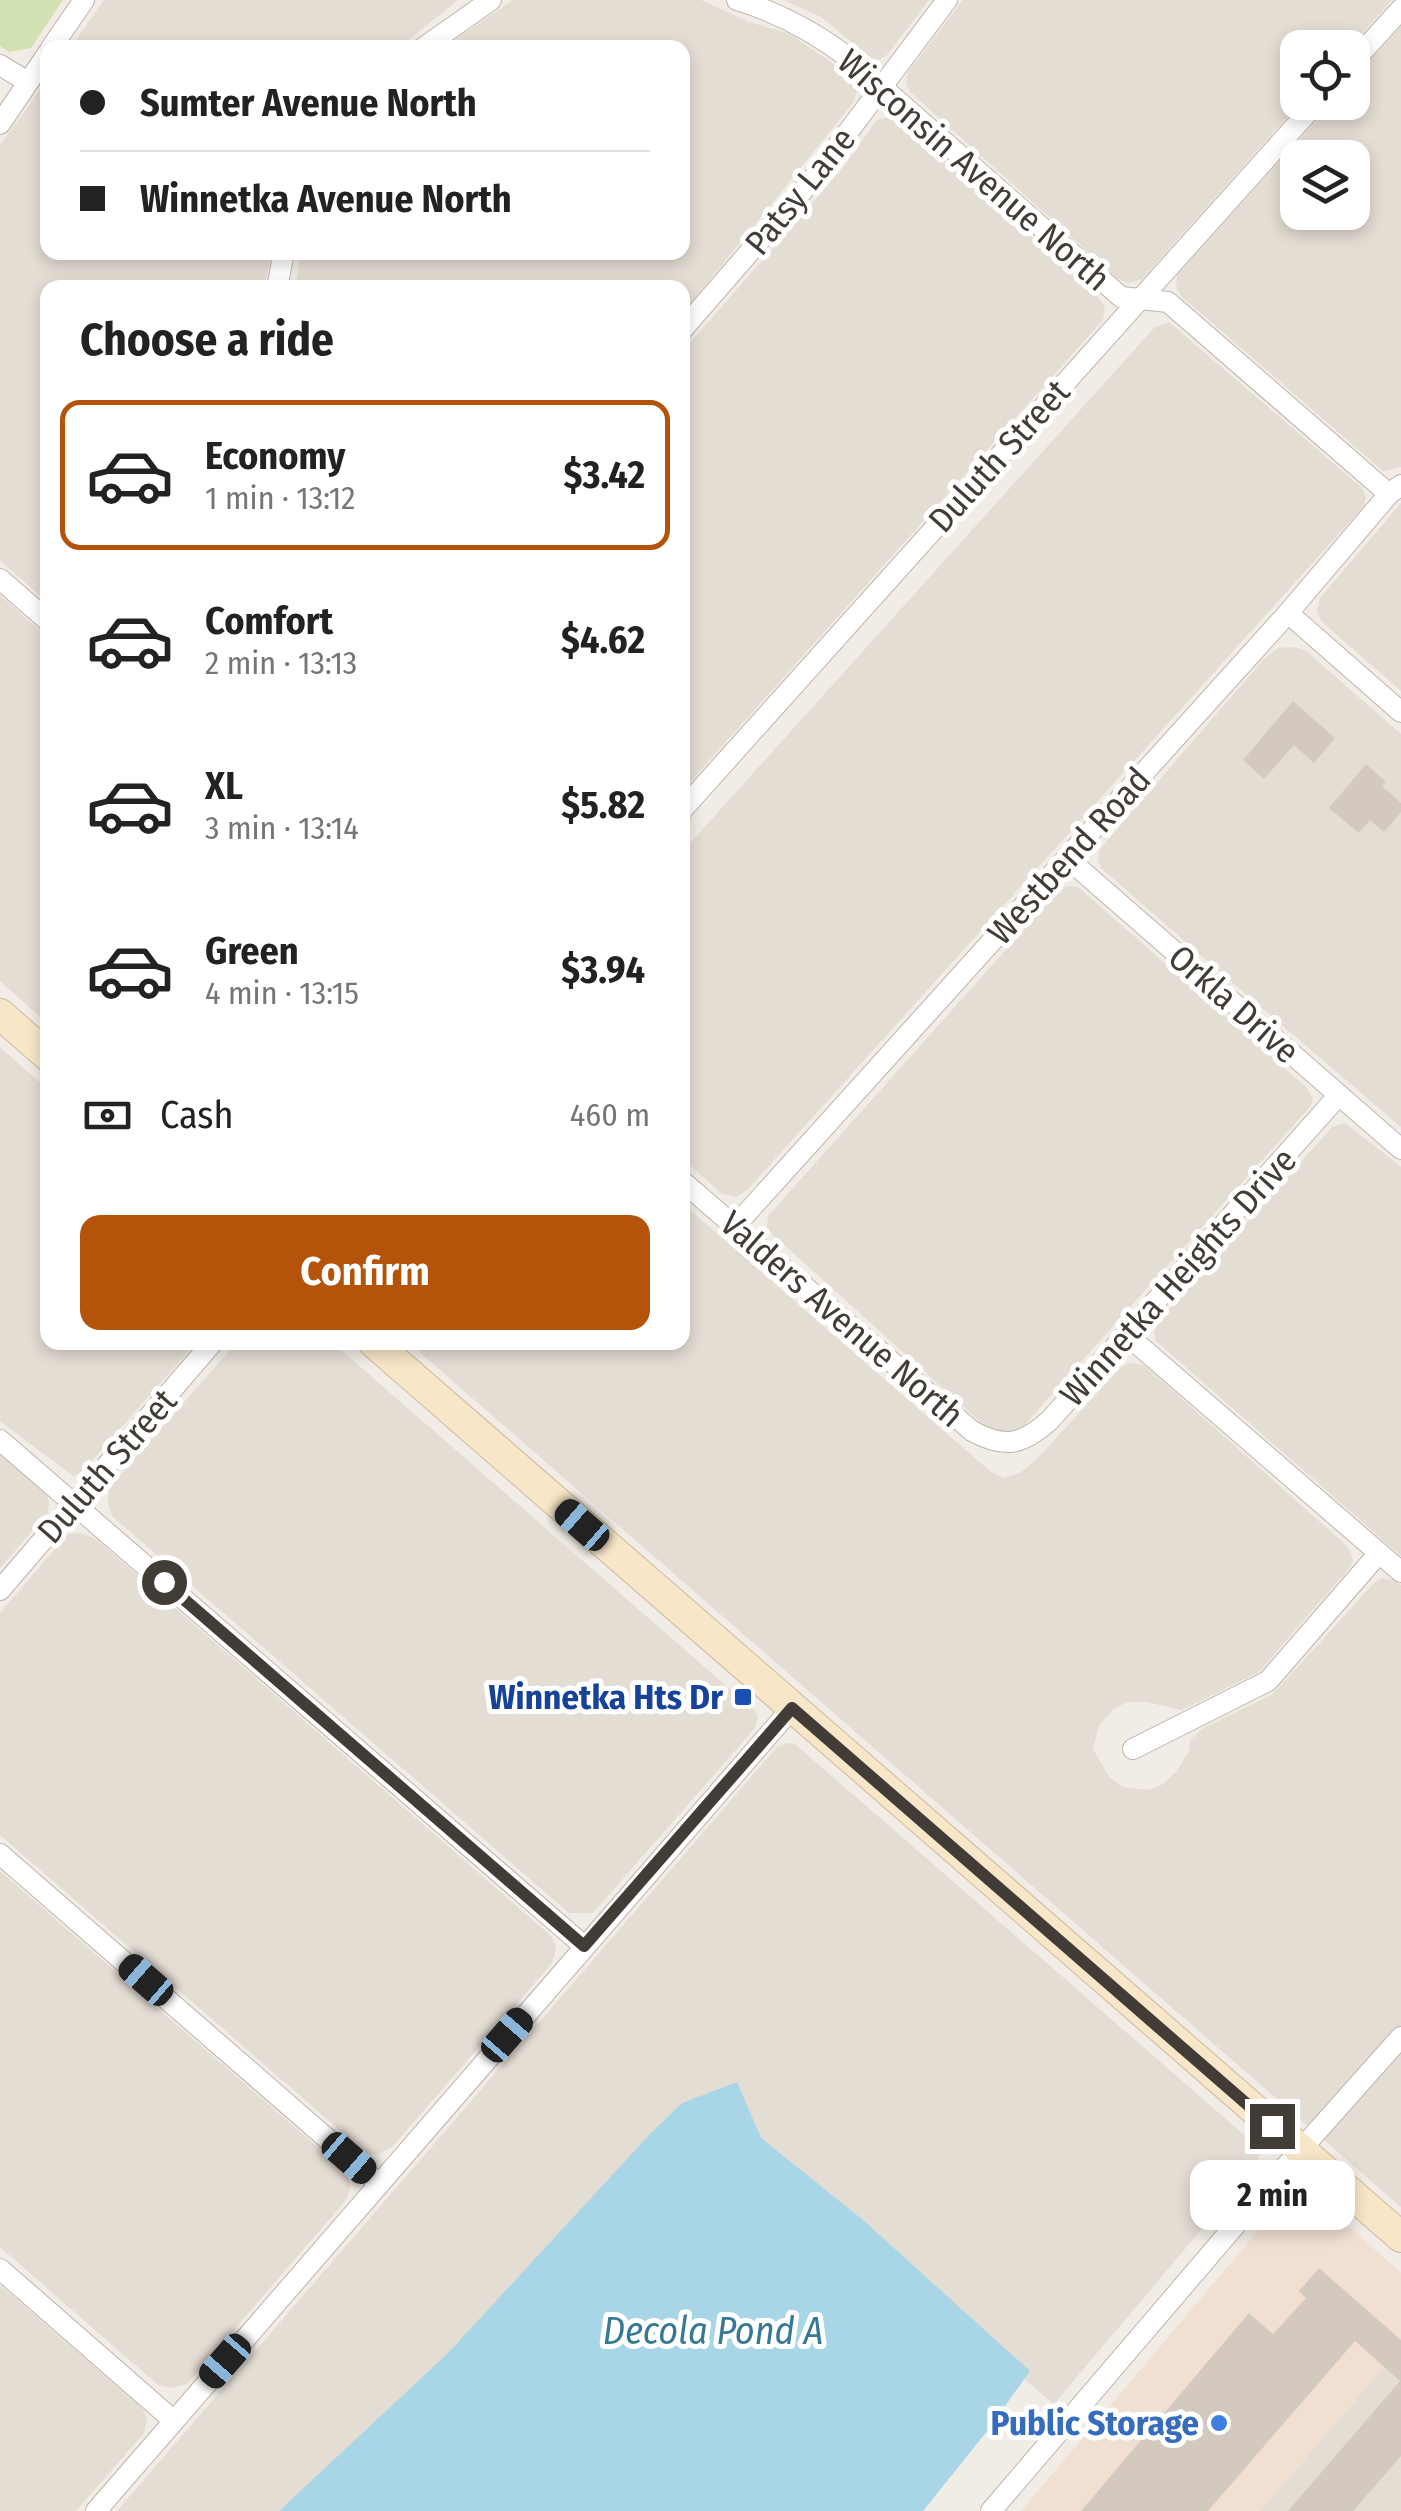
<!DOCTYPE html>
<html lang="en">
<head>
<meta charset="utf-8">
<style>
  :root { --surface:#fff; --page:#f6f6f6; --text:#222; --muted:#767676; --line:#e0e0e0; --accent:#b45309 }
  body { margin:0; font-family:"Fira Sans Condensed",sans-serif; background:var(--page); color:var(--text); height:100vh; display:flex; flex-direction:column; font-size:38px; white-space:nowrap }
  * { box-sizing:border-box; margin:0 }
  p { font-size:32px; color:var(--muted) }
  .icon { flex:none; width:55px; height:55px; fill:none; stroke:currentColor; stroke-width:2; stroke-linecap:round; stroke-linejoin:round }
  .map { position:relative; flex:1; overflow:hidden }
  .sheet { position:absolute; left:40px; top:280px; width:650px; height:1070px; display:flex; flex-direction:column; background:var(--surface); border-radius:20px; box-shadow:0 5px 15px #0003 }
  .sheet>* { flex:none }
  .hud { position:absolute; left:40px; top:40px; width:650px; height:220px; border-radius:20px; box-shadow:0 5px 15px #0003; display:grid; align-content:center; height:220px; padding:0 40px; background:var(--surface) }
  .fabs { position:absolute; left:1280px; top:30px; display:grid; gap:20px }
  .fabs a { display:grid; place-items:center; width:90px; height:90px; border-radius:20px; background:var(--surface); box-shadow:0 5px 15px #0003; font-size:50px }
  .end { position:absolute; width:45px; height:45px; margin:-22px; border:12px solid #423c36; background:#fff; box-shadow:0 0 0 5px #fff }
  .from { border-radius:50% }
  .bubble { position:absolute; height:70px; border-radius:20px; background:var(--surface); box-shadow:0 5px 15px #0003; font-size:32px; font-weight:700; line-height:70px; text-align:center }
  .car { position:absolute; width:30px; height:60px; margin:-30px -15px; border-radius:12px; box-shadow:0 0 8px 2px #0007; background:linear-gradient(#222 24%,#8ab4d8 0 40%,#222 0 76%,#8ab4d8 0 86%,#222 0) }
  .hud b { display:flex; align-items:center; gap:35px; height:95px; font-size:38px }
  .hud b+b { border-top:2px solid var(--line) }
  .hud i { width:25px; height:25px; background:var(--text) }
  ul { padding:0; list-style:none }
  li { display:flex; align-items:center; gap:30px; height:150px; margin:0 20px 15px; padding:0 20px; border:5px solid transparent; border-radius:20px }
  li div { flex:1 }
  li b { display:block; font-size:38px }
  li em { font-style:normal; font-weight:700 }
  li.on { border-color:var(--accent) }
  li>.icon { width:90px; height:90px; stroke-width:1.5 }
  h2 { padding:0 40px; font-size:45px; line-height:120px }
  .pay { display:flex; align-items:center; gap:25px; height:110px; padding:0 40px; font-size:38px }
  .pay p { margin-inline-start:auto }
  .action { display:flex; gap:20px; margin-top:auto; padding:20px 40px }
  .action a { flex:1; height:115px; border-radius:20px; background:var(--accent); color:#fff; font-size:40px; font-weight:700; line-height:115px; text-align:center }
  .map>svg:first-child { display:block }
  .residential { fill:#e4ddd4; fill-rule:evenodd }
  .commercial { fill:#f1e0d2 }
  .green { fill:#d2e1b2 }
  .water { fill:#a8d6e7 }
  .building { fill:#d4c9bf }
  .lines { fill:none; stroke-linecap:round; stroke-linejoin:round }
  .minor-casing { stroke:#beb5ac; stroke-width:22 }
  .secondary-casing { stroke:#cfba9c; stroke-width:32 }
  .minor { stroke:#fff; stroke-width:20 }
  .secondary { stroke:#f8e6c8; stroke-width:30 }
  .route { stroke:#423c36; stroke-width:12 }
  .transit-dot { fill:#1a4fb4; stroke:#fff; stroke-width:4 }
  .shop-dot { fill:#3f7fe0; stroke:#fff; stroke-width:4 }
  .labels { text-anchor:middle; stroke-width:10; stroke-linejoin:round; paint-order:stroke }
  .street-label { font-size:35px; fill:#423c36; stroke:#fff }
  .transit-label { font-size:35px; font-weight:bold; fill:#164399; stroke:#fff; text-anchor:end }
  .shop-label { font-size:35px; font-weight:bold; fill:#366cbe; stroke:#fff; text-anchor:end }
  .water-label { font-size:38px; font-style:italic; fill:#377994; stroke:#fff }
</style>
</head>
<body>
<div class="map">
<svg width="1401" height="2511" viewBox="0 0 1401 2511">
  <rect width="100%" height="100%" fill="#f1ece5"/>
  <!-- residential -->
  <g class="residential">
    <polygon points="104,0 458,0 400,47 71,47"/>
    <polygon points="513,0 701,0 749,22 788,33 847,73 858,88 853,103 683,313 682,288 295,287 301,253 682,252 682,48 445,47"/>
    <polygon points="784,0 929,0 887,55 879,60 871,58 821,17"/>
    <polygon points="963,0 1392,0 1350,47 1298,48 1298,102 1300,103 1142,279 1129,283 1118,279 910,92 906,83 908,72"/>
    <path d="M 1401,25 L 1401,467 L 1383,471 L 1181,296 L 1176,287 L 1177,275 L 1332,103 L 1352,102 L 1353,79 ZM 1298,158 L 1352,158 L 1352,212 L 1298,212 Z"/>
    <polygon points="47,80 48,252 273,253 263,287 48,288 47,602 0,560 0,145"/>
    <polygon points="888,117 904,122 1097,296 1105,307 1103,320 683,790 683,351 841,170 877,120"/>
    <polygon points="1169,322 1362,488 1366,497 1364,506 747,1190 737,1197 722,1194 683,1159 683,851 1154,328"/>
    <polygon points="1401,503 1401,691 1321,621 1317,611 1320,598"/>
    <polygon points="0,595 47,637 47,1023 0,981"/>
    <polygon points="1292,647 1305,650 1401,734 1401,1127 1242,991 1102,869 1098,861 1100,849 1263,660 1278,648"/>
    <polygon points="1070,886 1078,887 1307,1088 1313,1099 1310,1107 1019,1431 997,1437 772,1234 767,1226 768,1216 1061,888"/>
    <polygon points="0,1047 47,1089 48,1342 196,1343 81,1473 73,1476 0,1421"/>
    <polygon points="1345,1123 1401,1167 1401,1556 1156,1341 1154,1332 1157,1323 1332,1127"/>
    <polygon points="683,1204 990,1471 1004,1478 1020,1473 1037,1459 1120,1368 1129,1363 1144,1365 1348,1547 1353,1560 1351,1566 1259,1672 1182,1710 1146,1702 1127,1702 1114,1709 1099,1725 1093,1749 1109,1777 1123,1787 1149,1790 1163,1784 1177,1771 1189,1751 1190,1740 1202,1729 1273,1694 1374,1583 1382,1578 1394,1580 1401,1585 1401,2207 409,1343 682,1342"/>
    <polygon points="236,1343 333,1343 755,1711 758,1718 755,1728 593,1913 569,1913 112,1516 108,1503 109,1488"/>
    <polygon points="0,1454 46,1493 49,1503 48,1513 0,1568"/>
    <polygon points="81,1533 96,1539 551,1936 556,1948 552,1963 393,2146 378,2155 366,2153 0,1835 0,1613 68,1534"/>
    <polygon points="786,1743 795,1744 1258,2147 1260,2154 1257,2164 1054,2404 712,2121 366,2511 117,2511 777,1747"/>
    <polygon points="0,1871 345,2171 351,2185 347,2199 187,2384 173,2388 158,2385 0,2247"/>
    <polygon points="0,2285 143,2409 147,2420 144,2433 76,2511 0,2511"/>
    <polygon points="1401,2347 1401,2511 1260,2511"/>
  </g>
  <!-- commercial -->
  <polygon class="commercial" points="1300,2189 1312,2193 1401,2273 1401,2347 1260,2511 1021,2511 1290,2193"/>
  <!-- green -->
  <polygon class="green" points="0,0 63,0 31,48 9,52 0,46"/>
  <!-- water -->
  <polygon class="water" points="737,2082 761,2138 863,2220 1030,2371 988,2430 923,2511 279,2511 448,2353 650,2134 682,2103"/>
  <!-- building -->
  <g class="building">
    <polygon points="1293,701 1335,738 1314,763 1294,745 1264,779 1243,760"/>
    <polygon points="1366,764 1386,782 1382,786 1401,803 1401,812 1384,832 1370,820 1359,833 1329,808"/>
    <polygon points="1319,2268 1401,2340 1401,2456 1353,2511 1288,2511 1400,2381 1355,2341 1208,2511 1081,2511 1249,2313 1273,2334 1306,2298 1299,2291"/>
  </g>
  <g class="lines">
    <!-- minor casing -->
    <g class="minor-casing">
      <g id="minor">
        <path d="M 737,0 C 780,13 815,32 850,59 L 1121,297 L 1168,302 L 1389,494"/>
        <polyline points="51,48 84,0"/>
        <polyline points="423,48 491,0"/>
        <polyline points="1352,63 1401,9"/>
        <polyline points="0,65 28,82"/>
        <polyline points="0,124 48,53"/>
        <polyline points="277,288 284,252"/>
        <polyline points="682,330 812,180 947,0"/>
        <polyline points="0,579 48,621"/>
        <polyline points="1288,613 1401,712"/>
        <polyline points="682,810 1317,102"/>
        <polyline points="1067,858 1401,1149"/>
        <path d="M 682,1181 L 972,1431 C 1005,1449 1022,1445 1050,1420 L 1338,1096"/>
        <polyline points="735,1226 1288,613 1389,494 1401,485"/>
        <polyline points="1127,1335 1401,1572"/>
        <polyline points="0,1440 584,1946"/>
        <polyline points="0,1590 213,1342"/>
        <polyline points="1133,1749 1268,1681 1379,1553"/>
        <polyline points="0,1854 378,2183"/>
        <polyline points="0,2269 174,2421"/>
        <polyline points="96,2511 792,1708"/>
        <polyline points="991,2511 1279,2174 1401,2037"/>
      </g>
    </g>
    <!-- secondary casing -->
    <g class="secondary-casing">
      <g id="secondary">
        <polyline points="0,1014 48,1056"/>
        <polyline points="373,1342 1401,2237"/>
      </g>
    </g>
    <!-- minor -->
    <use href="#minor" class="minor"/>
    <!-- secondary -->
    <use href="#secondary" class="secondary"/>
  </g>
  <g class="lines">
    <!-- route -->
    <polyline class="route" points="164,1582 584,1946 792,1708 1272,2126"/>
  </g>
  <!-- markers -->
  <rect class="transit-dot" x="733" y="1687" width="20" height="20" rx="5"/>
  <circle class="shop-dot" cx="1219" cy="2423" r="10"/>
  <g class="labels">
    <!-- street labels -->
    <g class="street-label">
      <text transform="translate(974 170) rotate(41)" y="12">Wisconsin Avenue North</text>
      <text transform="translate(800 191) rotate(-51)" y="12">Patsy Lane</text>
      <text transform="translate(999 456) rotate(-48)" y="12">Duluth Street</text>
      <text transform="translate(1069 856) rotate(-48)" y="12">Westbend Road</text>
      <text transform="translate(1234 1004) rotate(41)" y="12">Orkla Drive</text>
      <text transform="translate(1178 1277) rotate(-48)" y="12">Winnetka Heights Drive</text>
      <text transform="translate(842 1319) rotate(41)" y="12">Valders Avenue North</text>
      <text transform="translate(107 1466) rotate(-49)" y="12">Duluth Street</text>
    </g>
    <!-- transit labels -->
    <g class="transit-label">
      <text x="723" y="1709">Winnetka Hts Dr</text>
    </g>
    <!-- shop labels -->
    <g class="shop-label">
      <text x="1199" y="2435">Public Storage</text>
    </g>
    <!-- water labels -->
    <g class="water-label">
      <text x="713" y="2344">Decola Pond A</text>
    </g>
  </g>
</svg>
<div class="fabs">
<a><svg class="icon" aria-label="locate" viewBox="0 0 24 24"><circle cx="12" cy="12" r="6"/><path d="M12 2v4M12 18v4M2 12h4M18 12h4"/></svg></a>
<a><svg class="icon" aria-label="layers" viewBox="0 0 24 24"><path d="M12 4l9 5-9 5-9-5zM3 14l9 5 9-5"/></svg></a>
</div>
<i class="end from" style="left:164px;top:1582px"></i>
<i class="end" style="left:1272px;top:2126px"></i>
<div class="bubble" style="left:1190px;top:2160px;width:165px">2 min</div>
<i class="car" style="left:582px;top:1525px;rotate:311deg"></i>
<i class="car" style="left:146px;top:1980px;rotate:311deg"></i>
<i class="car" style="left:507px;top:2035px;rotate:41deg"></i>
<i class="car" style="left:349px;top:2158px;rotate:131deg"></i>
<i class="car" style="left:225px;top:2361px;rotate:221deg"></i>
<div class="hud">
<b><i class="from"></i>Sumter Avenue North</b>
<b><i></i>Winnetka Avenue North</b>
</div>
<section class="sheet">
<h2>Choose a ride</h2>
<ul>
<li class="on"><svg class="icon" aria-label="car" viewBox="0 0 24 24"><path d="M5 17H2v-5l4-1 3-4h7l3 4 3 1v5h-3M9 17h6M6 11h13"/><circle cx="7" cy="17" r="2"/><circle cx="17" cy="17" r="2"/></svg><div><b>Economy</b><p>1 min · 13:12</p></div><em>$3.42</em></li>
<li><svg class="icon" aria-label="car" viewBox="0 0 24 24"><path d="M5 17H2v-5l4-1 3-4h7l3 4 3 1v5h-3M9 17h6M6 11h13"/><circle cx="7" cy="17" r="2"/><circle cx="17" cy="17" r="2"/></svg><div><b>Comfort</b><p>2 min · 13:13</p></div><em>$4.62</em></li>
<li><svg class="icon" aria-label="car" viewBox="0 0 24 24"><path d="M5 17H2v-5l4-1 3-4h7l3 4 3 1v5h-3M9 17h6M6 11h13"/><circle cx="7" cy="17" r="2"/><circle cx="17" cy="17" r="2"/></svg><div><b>XL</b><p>3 min · 13:14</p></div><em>$5.82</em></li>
<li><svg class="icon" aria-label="car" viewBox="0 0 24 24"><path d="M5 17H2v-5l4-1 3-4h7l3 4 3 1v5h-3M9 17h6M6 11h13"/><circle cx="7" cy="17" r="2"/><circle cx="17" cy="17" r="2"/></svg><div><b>Green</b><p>4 min · 13:15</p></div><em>$3.94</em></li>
</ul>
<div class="pay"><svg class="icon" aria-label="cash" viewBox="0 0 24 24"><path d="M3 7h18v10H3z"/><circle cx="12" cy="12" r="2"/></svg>Cash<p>460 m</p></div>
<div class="action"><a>Confirm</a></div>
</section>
</div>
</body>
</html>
